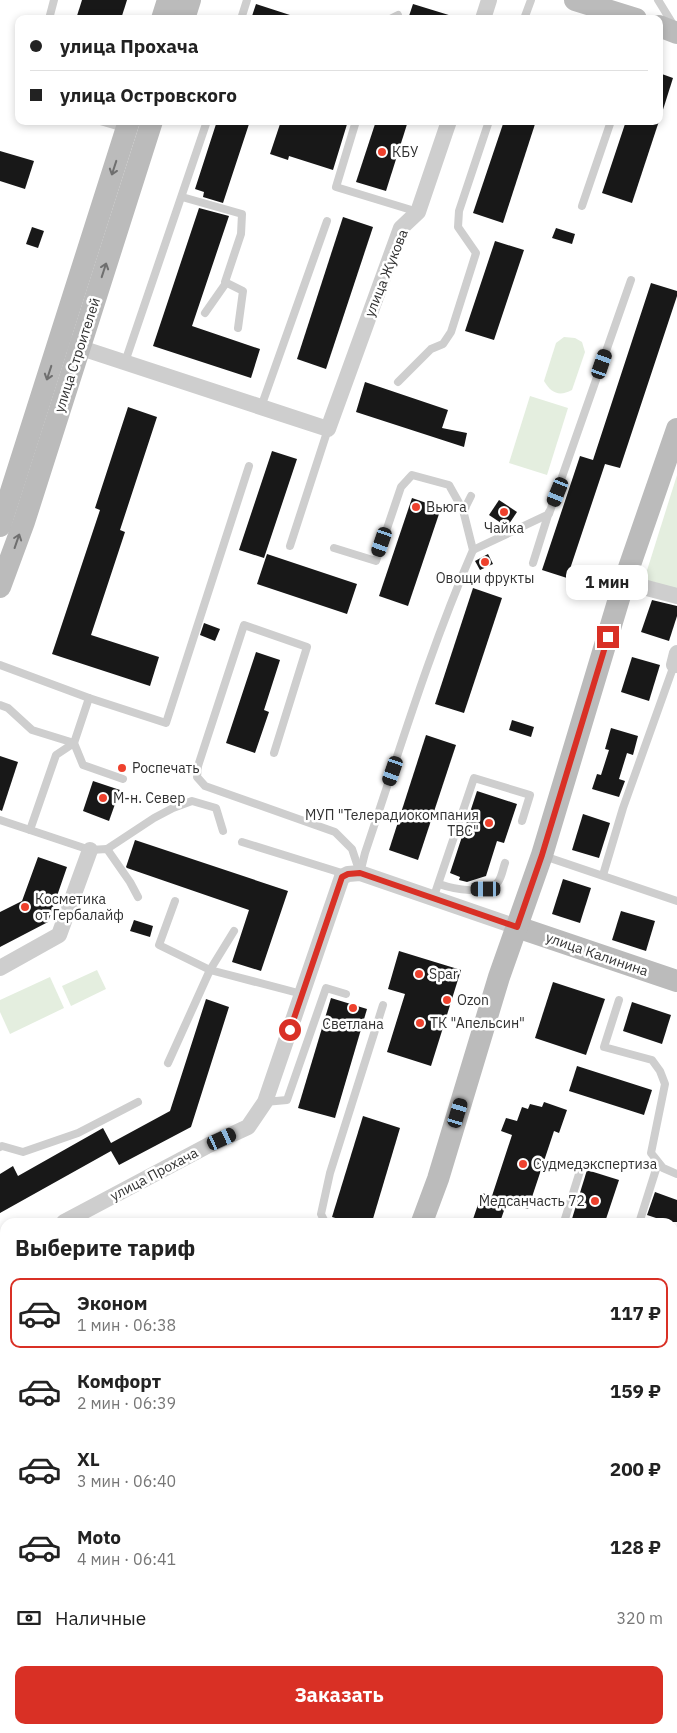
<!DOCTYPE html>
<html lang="ru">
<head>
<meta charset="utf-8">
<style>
  :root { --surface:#fff; --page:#f2f2f2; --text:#222; --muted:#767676; --line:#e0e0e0; --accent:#d93025 }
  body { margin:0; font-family:"IBM Plex Sans",sans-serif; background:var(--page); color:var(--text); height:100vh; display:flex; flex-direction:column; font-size:19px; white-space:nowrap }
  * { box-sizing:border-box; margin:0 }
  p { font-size:16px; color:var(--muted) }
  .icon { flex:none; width:28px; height:28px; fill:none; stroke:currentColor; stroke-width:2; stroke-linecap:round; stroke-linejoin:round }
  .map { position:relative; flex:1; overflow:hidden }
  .panel { position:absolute; left:0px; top:1218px; width:678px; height:516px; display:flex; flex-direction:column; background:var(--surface); border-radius:15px 15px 0 0; box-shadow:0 2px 8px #0003 }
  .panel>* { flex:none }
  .banner { position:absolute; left:15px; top:15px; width:648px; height:110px; border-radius:10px; box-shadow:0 2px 8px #0003; display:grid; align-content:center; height:110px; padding:0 15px; background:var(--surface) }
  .end { position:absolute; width:22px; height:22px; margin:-11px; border:6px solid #d93025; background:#fff; box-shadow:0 0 0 2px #fff }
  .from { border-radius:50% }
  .bubble { position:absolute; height:35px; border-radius:10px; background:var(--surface); box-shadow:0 2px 8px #0003; font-size:16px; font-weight:800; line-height:35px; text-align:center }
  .car { position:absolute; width:15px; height:30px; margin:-15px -8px; border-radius:6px; box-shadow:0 0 4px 1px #0007; background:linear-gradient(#222 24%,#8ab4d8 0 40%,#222 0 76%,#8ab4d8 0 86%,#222 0) }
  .banner b { display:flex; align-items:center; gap:18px; height:48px; font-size:19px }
  .banner b+b { border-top:1px solid var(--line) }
  .banner i { width:12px; height:12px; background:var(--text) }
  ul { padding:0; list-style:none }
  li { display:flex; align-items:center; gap:15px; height:70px; margin:0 10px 8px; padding:0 5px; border:2px solid transparent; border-radius:10px }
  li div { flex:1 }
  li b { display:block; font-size:19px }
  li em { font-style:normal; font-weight:800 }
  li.selected { border-color:var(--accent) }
  li>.icon { width:45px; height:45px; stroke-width:1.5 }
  h2 { padding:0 15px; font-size:22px; line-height:60px }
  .pay { display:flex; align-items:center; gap:12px; height:55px; padding:0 15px; font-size:19px }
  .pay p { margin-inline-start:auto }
  .primary-button { display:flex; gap:10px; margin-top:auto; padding:10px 15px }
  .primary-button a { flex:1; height:58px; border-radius:10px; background:var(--accent); color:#fff; font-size:20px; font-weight:800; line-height:58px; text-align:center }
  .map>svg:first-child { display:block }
  .green { fill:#e4eedf }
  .building { fill:#181818 }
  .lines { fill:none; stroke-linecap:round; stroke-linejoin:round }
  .lane { stroke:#cecece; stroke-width:8 }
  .street { stroke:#cecece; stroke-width:16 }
  .secondary { stroke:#bbb; stroke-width:22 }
  .oneway { stroke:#6f6f6f }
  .route { stroke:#d93025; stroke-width:6 }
  .poi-dot { fill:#ee412d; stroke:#fff; stroke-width:2 }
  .labels { text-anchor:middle; stroke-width:5; stroke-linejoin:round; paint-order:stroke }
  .poi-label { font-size:14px; fill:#313131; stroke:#fff; text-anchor:start }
  .street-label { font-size:14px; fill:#313131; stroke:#fff }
</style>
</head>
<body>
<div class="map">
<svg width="677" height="1733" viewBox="0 0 677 1733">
  <rect width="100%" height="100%" fill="#fff"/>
  <!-- green -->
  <g class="green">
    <path d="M 564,337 L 575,338 L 582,342 L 585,352 L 572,390 C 559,397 551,393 544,381 L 556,343 Z"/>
    <polygon points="530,396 568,408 547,475 509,463"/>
    <polygon points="677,475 677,590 644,580"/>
    <polygon points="97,970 106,989 71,1006 62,986"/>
    <polygon points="50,977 64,1008 10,1034 0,1012 0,1000"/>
    <polygon points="677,1363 677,1481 673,1494 672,1364"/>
  </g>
  <!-- building -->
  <g class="building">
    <polygon points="82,0 127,0 121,19 76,19"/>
    <polygon points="256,4 293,16 292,19 251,19"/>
    <polygon points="413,4 452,16 451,19 408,19"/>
    <polygon points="659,73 673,78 661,116 659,115"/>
    <polygon points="217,121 250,121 223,203 203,197 204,192 195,189"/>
    <polygon points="281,121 348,121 333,170 289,156 288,160 270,154"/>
    <polygon points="376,121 408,121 386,191 356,182"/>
    <polygon points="504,121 536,121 503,223 473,213"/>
    <polygon points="626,121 659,121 632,203 602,193"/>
    <polygon points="0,151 34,161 25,189 0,181"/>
    <polygon points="199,208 229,216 192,326 260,349 251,378 153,346"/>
    <polygon points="343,217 373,227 326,369 297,359"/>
    <polygon points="32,227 44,231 38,248 26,244"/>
    <polygon points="556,228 575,234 572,244 552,238"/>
    <polygon points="495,241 524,250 494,340 465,331"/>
    <polygon points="651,283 677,291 677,296 620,468 605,464 567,578 542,570 580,456 593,460"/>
    <polygon points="365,382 448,410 442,428 467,433 464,447 356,412"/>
    <polygon points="128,407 157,417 120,530 125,532 91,635 159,657 150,686 52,654 100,510 95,508"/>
    <polygon points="272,451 297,459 264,558 239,550"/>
    <polygon points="412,498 441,508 408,606 379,596"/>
    <polygon points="499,500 517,512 507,527 489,515"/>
    <polygon points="267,554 357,584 347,614 257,584"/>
    <polygon points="488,554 493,564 480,570 475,561"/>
    <polygon points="473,588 502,598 464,713 435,704"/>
    <polygon points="652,600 677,606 677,616 669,641 641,632"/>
    <polygon points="204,623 220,629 215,641 200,635"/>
    <polygon points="256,652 280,660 264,710 269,712 255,753 226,743"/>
    <polygon points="632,657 660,665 649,701 621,692"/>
    <polygon points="512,720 534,727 531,737 509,730"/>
    <polygon points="611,728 638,736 633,755 627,753 619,779 625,781 619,797 592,789 597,774 601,775 609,750 605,749"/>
    <polygon points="426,735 456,745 418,860 389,850"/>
    <polygon points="0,756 18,762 2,811 0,810"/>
    <polygon points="93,781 120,790 109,821 83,811"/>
    <polygon points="477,791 517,804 504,843 497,841 486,876 467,882 459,880 460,877 450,873"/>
    <polygon points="583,814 610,823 599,858 572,850"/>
    <polygon points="135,840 288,891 261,971 232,962 249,910 127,868 126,867"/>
    <polygon points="38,857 67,867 48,922 0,947 0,912 22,901"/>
    <polygon points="563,879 591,888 580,923 552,914"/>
    <polygon points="621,911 655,921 646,951 612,940"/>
    <polygon points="134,920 153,926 150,937 130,931"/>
    <polygon points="399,951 461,970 431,1066 387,1052 405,994 388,989"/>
    <polygon points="553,982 605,999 586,1055 535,1038"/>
    <polygon points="331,998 367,1009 335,1118 298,1108"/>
    <polygon points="206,999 229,1007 191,1127 119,1165 111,1151 0,1213 0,1174 13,1166 18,1176 103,1128 111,1143 170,1111"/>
    <polygon points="632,1002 671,1015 662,1044 623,1031"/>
    <polygon points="577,1066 652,1090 644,1115 569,1091"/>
    <polygon points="544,1102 567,1110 559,1133 554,1131 528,1209 507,1202 500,1222 472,1222 482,1193 492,1196 512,1135 501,1131 506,1118 517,1121 522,1107 528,1109 530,1104 542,1107"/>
    <polygon points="363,1116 400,1128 372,1222 349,1222 332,1217"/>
    <polygon points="587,1170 619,1180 605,1222 571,1222"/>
    <polygon points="655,1192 677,1200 677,1222 661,1222 662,1220 647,1215"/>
  </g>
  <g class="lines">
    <!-- lane -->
    <g class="lane">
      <polyline points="658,0 674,26"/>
      <polyline points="49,19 54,0"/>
      <polyline points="241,19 247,0"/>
      <polyline points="390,19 398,15"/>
      <polyline points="524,19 531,0"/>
      <polyline points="100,121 124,128"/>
      <polyline points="356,121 336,187 418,212"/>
      <polyline points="182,197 242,214 241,234 225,282 243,291 238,328"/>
      <polyline points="582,206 611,121"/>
      <polyline points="205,313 226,283"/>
      <polyline points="125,362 207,121"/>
      <polyline points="398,382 431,349 443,344 451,332 476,253 458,227 459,211 489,121"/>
      <polyline points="261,407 327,221"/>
      <polyline points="464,513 466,506 471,496"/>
      <polyline points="290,546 328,429"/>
      <polyline points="334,548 376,561 401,487 412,475 449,485 463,510 473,550"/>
      <polyline points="533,563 549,512"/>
      <polyline points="0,665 89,698 74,743 56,755 30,830 90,850 107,849 130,882 138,897"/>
      <polyline points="89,698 166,723 249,466"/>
      <polyline points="0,705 8,708 32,730 74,743 83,765 123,779"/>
      <polyline points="274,753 307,647 244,625 198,766 197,777 205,786 335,832 352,849 360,873"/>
      <polyline points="0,820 30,830"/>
      <polyline points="242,842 345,874"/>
      <polyline points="107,849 154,818 173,808 192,801 216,808 223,831"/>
      <polyline points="544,856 677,901"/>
      <path d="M 360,873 L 365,853 C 399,752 430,649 473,550 L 549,514 L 631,280"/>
      <polyline points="603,875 623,808 674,665"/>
      <path d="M 439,884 C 453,889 487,896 498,882 C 502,877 503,868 505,863"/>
      <polyline points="433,899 474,778 530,795 522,821"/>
      <polyline points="175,901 159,945 210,970 302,994"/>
      <polyline points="619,1000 604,1047 652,1060 660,1071 665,1084 651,1153 663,1168 677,1174"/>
      <polyline points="168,1063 210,970 234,931"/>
      <polyline points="265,1102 287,1100 326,988 346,994"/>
      <polyline points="0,1147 2,1146 23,1152 78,1133 138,1102"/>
      <polyline points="640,1220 658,1163"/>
      <polyline points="325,1222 321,1214 330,1173 383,1005"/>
      <polyline points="564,1222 580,1171"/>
      <polyline points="672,1334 677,1321"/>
      <polyline points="0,1407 5,1404"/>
      <polyline points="0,1480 5,1478"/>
      <polyline points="0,1564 5,1573"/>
      <polyline points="0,1638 5,1635"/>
      <polyline points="317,1729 318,1733"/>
      <polyline points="264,1733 265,1729"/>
      <polyline points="386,1733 387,1729"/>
      <polyline points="523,1733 529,1729"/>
    </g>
    <!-- street -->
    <g class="street">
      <polyline points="483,19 489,0"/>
      <polyline points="69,344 328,429 401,228 418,212 449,121"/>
      <polyline points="624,582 677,596"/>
      <polyline points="677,653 674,665 677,665"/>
      <polyline points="0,968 59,935 90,850"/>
      <polyline points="64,1222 209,1145 248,1127 265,1102 342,877 348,874 360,873 517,927"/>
      <polyline points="0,1258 5,1255"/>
      <polyline points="672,1579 677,1565"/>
      <polyline points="622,1733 624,1729"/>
    </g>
    <!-- secondary -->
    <g class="secondary">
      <polyline points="575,0 636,19"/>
      <polyline points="162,19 168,0"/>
      <polyline points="184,19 190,0"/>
      <polyline points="659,26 677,33"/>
      <polyline points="0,526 129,121"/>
      <polyline points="0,587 24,522 152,121"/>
      <polyline points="517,927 677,981"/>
      <polyline points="422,1222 438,1179 499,977 542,855 624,582 677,429"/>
      <polyline points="0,1519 5,1517"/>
    </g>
  </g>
  <!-- one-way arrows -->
  <defs><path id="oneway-shaft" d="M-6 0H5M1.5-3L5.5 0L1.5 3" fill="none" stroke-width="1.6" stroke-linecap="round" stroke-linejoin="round" transform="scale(1.25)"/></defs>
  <g class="oneway">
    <use href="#oneway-shaft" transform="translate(114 168) rotate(108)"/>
    <use href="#oneway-shaft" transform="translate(104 270) rotate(-72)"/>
    <use href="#oneway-shaft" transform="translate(49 373) rotate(108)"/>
    <use href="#oneway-shaft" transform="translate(17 541) rotate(-71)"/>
  </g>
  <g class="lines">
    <!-- route -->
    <polyline class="route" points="290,1030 342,877 348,874 360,873 517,927 542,855 608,637"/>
  </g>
  <!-- markers -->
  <g class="poi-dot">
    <circle cx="382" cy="152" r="5"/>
    <circle cx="416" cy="507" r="5"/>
    <circle cx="504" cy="512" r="5"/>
    <circle cx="485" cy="562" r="5"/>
    <circle cx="122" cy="768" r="5"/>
    <circle cx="103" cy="798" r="5"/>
    <circle cx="489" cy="823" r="5"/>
    <circle cx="25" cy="907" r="5"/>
    <circle cx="419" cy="974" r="5"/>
    <circle cx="447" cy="1000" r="5"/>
    <circle cx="353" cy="1008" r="5"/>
    <circle cx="420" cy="1023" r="5"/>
    <circle cx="523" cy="1164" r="5"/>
    <circle cx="595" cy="1201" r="5"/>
  </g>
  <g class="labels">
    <!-- poi labels -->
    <g class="poi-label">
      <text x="392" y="157">КБУ</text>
      <text x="426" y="512">Вьюга</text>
      <text x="504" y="533" text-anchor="middle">Чайка</text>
      <text x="485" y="583" text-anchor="middle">Овощи фрукты</text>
      <text x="132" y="773">Роспечать</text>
      <text x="113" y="803">М-н. Север</text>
      <text x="479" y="820" text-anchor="end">МУП "Телерадиокомпания<tspan x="479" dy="16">ТВС"</tspan></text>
      <text x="35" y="904">Косметика<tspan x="35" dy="16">от Гербалайф</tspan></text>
      <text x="429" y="979">Spar</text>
      <text x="457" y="1005">Ozon</text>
      <text x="430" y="1028">ТК "Апельсин"</text>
      <text x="353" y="1029" text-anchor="middle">Светлана</text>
      <text x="533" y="1169">Судмедэкспертиза</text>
      <text x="585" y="1206" text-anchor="end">Медсанчасть 72</text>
    </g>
    <!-- street labels -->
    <g class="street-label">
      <text transform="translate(386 273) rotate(-68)" y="5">улица Жукова</text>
      <text transform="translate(77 355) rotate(-72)" y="5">улица Строителей</text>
      <text transform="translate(597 954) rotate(19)" y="5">улица Калинина</text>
      <text transform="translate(154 1174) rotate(-28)" y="5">улица Прохача</text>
    </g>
  </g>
</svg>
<i class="end from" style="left:290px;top:1030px"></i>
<i class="end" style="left:608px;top:637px"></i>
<div class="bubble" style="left:566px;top:565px;width:82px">1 мин</div>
<i class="car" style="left:602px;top:364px;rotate:19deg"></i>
<i class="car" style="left:558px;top:492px;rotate:202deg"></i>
<i class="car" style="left:382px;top:542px;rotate:199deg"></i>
<i class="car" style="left:393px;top:771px;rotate:199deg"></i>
<i class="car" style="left:486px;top:889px;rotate:270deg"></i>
<i class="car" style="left:458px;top:1113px;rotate:17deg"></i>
<i class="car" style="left:222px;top:1139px;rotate:65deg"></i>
<div class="banner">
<b><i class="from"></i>улица Прохача</b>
<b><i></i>улица Островского</b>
</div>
<section class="panel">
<h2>Выберите тариф</h2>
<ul>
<li class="selected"><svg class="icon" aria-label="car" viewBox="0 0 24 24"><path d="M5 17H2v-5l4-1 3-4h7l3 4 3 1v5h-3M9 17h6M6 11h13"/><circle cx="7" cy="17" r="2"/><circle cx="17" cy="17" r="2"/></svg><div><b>Эконом</b><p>1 мин · 06:38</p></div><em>117 ₽</em></li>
<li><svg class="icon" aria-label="car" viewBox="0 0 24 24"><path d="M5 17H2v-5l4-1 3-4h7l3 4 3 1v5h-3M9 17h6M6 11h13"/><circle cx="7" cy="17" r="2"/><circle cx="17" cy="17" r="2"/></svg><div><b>Комфорт</b><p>2 мин · 06:39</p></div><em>159 ₽</em></li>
<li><svg class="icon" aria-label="car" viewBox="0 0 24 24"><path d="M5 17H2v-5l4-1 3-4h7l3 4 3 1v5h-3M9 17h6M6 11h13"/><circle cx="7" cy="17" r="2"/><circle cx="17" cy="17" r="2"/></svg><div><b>XL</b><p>3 мин · 06:40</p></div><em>200 ₽</em></li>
<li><svg class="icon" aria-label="car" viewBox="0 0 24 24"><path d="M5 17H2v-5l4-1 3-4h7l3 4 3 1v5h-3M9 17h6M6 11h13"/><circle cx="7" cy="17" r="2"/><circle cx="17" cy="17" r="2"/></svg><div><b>Moto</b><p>4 мин · 06:41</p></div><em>128 ₽</em></li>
</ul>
<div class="pay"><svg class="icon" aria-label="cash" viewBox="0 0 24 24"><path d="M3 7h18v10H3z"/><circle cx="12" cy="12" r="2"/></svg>Наличные<p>320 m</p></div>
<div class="primary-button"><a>Заказать</a></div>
</section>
</div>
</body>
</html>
